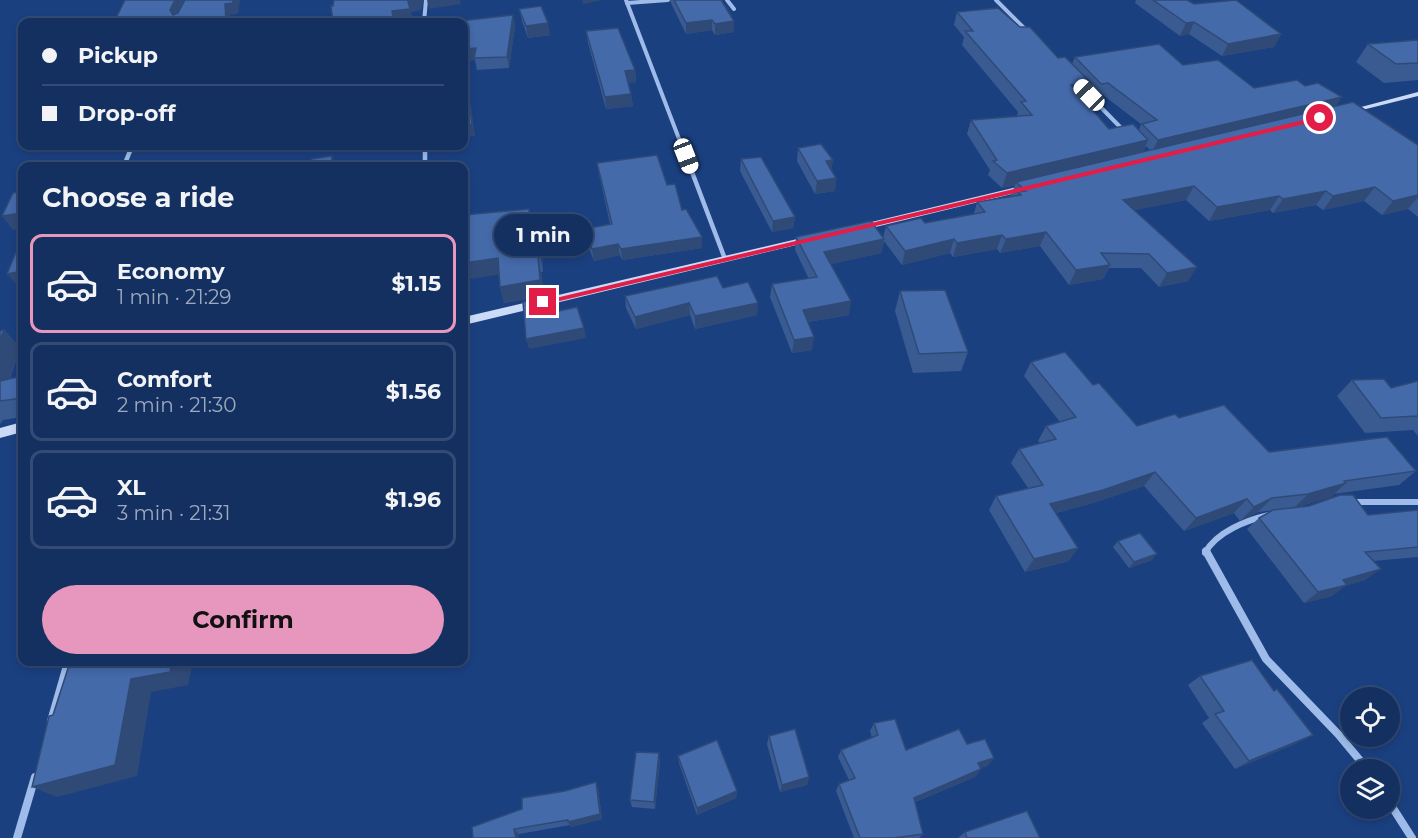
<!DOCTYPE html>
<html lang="en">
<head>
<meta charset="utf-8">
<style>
  :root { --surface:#143060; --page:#213c69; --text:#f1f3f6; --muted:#9da9bd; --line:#334b75; --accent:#e797bd }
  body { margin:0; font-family:Montserrat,sans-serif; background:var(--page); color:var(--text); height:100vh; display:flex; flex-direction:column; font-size:22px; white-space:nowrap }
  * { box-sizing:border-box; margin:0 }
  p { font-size:20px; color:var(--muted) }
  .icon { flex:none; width:33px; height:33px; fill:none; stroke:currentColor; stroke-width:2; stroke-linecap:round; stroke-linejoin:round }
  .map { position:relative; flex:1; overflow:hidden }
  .sheet { position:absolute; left:18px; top:162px; width:450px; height:504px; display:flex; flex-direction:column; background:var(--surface); border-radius:12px; box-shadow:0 3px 9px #0003,0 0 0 2px var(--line) }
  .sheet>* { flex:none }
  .top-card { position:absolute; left:18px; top:18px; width:450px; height:132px; border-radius:12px; box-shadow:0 3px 9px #0003,0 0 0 2px var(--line); display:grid; align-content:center; height:132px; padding:0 24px; background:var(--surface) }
  .buttons { position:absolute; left:1340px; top:687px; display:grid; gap:12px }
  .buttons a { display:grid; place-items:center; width:60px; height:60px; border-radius:50%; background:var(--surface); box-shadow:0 3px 9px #0003,0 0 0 2px var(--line); font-size:30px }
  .end { position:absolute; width:27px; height:27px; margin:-14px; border:8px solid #e11d48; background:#fff; box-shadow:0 0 0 3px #fff }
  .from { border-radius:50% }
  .bubble { position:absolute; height:42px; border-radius:21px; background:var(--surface); box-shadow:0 3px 9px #0003,0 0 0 2px var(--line); font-size:20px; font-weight:700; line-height:42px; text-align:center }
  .car { position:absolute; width:18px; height:36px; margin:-18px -9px; border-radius:8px; box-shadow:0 0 4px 2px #0007; background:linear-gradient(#fff 24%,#345 0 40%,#fff 0 76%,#345 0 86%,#fff 0) }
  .top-card b { display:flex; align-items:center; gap:21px; height:57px; font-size:22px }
  .top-card b+b { border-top:2px solid var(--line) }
  .top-card i { width:15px; height:15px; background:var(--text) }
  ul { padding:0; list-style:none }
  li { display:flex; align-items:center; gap:18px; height:99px; margin:0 12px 9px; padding:0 12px; border:3px solid var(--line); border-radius:12px }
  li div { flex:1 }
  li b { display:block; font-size:22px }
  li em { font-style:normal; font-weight:700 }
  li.on { border-color:var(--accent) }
  li>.icon { width:54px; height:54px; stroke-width:1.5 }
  h2 { padding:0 24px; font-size:27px; line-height:72px }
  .cta { display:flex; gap:12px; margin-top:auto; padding:12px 24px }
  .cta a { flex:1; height:69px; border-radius:36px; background:var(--accent); color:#111; font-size:24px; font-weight:700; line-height:69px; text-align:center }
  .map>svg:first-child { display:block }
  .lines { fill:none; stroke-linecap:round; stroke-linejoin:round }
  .street-far3 { stroke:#9ebbea; stroke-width:4 }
  .street-far2 { stroke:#9ebbea; stroke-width:4.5 }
  .street-far1 { stroke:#9ebbea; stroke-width:6 }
  .street { stroke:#9ebbea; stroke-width:8 }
  .secondary { fill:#cadaf7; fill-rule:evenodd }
  .wall { fill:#3a5b92; fill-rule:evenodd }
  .shaded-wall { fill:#304a77 }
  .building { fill:#446aaa; stroke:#304a77; stroke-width:1.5 }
  .route { fill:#e11d48 }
</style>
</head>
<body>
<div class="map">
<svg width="1418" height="838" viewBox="0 0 1418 838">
  <rect width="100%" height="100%" fill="#1b4080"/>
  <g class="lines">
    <!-- street-far3 -->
    <g class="street-far3">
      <polyline points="626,0 681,144"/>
      <polyline points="727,0 734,9"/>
      <polyline points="996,0 1027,31"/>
      <polyline points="627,3 668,0"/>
      <polyline points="424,22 426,0"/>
      <polyline points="1082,88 1125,132"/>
    </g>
    <!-- street-far2 -->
    <g class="street-far2">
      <polyline points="681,143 725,259"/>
      <polyline points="425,146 425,166"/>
      <polyline points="124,166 132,146"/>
    </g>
    <!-- street-far1 -->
    <g class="street-far1">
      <polyline points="1353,502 1418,502"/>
      <path d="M 1205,553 C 1216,532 1247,520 1269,515"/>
    </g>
    <!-- street -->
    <g class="street">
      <polyline points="1206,551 1266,659 1338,734 1368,770"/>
      <polyline points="51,721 68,662"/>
      <polyline points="1389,802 1412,838"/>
      <polyline points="17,838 35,777"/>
    </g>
    <!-- secondary -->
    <g class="secondary">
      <polygon points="1418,92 1418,96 1346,114 1342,112"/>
      <polygon points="1029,184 1032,185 1032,189 859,231 854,228 859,225"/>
      <polygon points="810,236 813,237 813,241 464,325 464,317"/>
      <polygon points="22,422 22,432 0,438 0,428"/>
    </g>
  </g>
  <!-- wall -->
  <g class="wall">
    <polygon points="670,0 721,0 734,21 734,32 715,35 712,30 686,34 671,3"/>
    <polygon points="1136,0 1187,0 1194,4 1281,34 1274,47 1222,56 1189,34 1180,36 1135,3"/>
    <polygon points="519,9 550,35 528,38 522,21"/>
    <path d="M 957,12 L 1020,27 L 1058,58 L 1072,64 L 1075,57 L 1183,65 L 1254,88 L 1336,107 L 1418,145 L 1418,217 L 1408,209 L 1382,215 L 1364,201 L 1323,210 L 1316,205 L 1273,213 L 1270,210 L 1209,221 L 1186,200 L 1134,210 L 1188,281 L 1159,287 L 1141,268 L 1109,268 L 1103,279 L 1069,285 L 1040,246 L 1000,253 L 997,249 L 953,257 L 950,253 L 902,265 L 884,241 L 881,253 L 831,264 L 849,315 L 808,322 L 812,350 L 792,353 L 770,297 L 772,284 L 809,279 L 795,250 L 796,237 L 883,238 L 886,226 L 925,223 L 974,214 L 977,202 L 1012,197 L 1011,196 L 1015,185 L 1002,188 L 988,175 L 990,170 L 967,134 L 971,120 L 1017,116 L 1018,112 L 962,45 L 964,37 L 954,25 ZM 1089,89 L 1096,96 L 1103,95 L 1141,124 L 1139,130 L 1109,129 L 1082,97 L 1086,97 ZM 1146,146 L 1150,150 L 1143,152 Z"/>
    <polygon points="513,15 515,26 509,68 477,70 475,60 464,61"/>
    <polygon points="586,31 635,70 636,82 628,83 633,106 606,109 588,43"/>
    <polygon points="1418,40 1418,80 1384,83 1356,62 1368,44"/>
    <polygon points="798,148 833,160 831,169 836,178 835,191 815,194 797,161"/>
    <polygon points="741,159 795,217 793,228 772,232 740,171"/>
    <polygon points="597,163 667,185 682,210 702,248 622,260 620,255 594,261 586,241 584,229 610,224 599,174"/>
    <polygon points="532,225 534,240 542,255 543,272 541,272 544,296 504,303 500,287 499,274"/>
    <polygon points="723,288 757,315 695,329 690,315 636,329 626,308 625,296"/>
    <polygon points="900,291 968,352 961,371 913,373 895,311"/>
    <polygon points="4,330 20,348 10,379 22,376 22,417 3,420 0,424 0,331"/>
    <polygon points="1031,362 1093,385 1137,426 1179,418 1269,452 1416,471 1399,485 1334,494 1331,497 1294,508 1258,512 1240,521 1234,513 1184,531 1144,486 1093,503 1056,513 1069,561 1025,572 989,510 996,496 1028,488 1011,463 1019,449 1040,443 1038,441 1046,426 1060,422 1024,376"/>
    <polygon points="1352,380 1391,388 1418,381 1418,436 1413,430 1365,433 1337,396"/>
    <polygon points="1309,506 1368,515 1418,510 1418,557 1373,561 1365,580 1345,586 1332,596 1304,603 1247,529 1259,518"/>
    <polygon points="1118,541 1152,560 1129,568 1113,547"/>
    <polygon points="1200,676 1297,743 1235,769 1202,723 1209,718 1188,685"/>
    <polygon points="874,723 906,750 967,744 994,758 987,766 980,768 981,769 975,777 915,802 923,834 919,838 854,838 836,791 839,784 849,780 838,757 841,750 872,738 870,731"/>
    <polygon points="769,736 809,777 807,785 780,792 767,744"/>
    <polygon points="678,756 737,791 736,798 697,815 679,763"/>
    <polygon points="660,761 655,809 632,807 630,800"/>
    <polygon points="596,782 598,788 602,819 571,827 570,825 519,834 519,838 473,838 522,809 565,791"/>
    <polygon points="965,832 1040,838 958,838"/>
  </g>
  <!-- shaded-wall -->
  <g class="shaded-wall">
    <polygon points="175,0 186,0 176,21 170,10"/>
    <polygon points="233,0 240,0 238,14 230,15 230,22 226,22 225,4"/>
    <polygon points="412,0 424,0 421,10 411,12 413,20 394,22 392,11 408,1"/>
    <polygon points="427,0 460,0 461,4 429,9"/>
    <polygon points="582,0 603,0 583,4"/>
    <polygon points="513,15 515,26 509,68 507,57"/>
    <polygon points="369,20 370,22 350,22"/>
    <polygon points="712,20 712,30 686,34 686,23"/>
    <polygon points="734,21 734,32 715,35 715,24"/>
    <polygon points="1194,22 1189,34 1180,36 1186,23"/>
    <polygon points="548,23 550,35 528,38 526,26"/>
    <polygon points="1281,34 1274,47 1222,56 1228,44"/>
    <polygon points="476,48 475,60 464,61 464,49"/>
    <polygon points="635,70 636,82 626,84 625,71"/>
    <polygon points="468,94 471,105 475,136 464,137 464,125"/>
    <polygon points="631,94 633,106 606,109 605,97"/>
    <polygon points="1342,97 1334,110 1152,152 1158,140"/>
    <polygon points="1148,140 1142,155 1016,182 1015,185 1002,188 1007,173"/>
    <polygon points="332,156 336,166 331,166"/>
    <polygon points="833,160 831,173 826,161"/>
    <polygon points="836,178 835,191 815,194 817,181"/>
    <polygon points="1194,186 1186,200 1116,214 1123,200"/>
    <polygon points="1375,187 1364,201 1323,210 1333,196"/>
    <polygon points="1326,191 1316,205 1273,213 1283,199"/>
    <polygon points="1418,195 1418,197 1408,209 1382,215 1393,201"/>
    <polygon points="1279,196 1270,210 1209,221 1217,207"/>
    <polygon points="529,209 532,225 535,256 531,240"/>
    <polygon points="22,213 22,228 13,230 2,216"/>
    <polygon points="795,217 793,228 772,232 773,221"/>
    <polygon points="1046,232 1040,246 1000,253 1006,239"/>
    <polygon points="1002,235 997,249 953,257 957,243"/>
    <polygon points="702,237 702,248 622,260 621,249"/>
    <polygon points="539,239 542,255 543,272 540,256"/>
    <polygon points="884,239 881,253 823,266 824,252"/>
    <polygon points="954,239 950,253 902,265 905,251"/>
    <polygon points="618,244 620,255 594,261 592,249"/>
    <polygon points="538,256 541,272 544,296 504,303 500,287"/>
    <polygon points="498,258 502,274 464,280 464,263"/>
    <polygon points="1110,265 1103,279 1069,285 1076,270"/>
    <polygon points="1197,267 1188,281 1159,287 1167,273"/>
    <polygon points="22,271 22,286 19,287 7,274"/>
    <polygon points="851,301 849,315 801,323 803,310"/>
    <polygon points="689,303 690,315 636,329 635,317"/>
    <polygon points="758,303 757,315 695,329 695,316"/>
    <polygon points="584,328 586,338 529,349 526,339"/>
    <polygon points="4,330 20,348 2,401 0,399 0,340"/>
    <polygon points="814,337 812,350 792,353 794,340"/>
    <polygon points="1155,472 1144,486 1093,503 1041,517 1050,504"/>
    <polygon points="1346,483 1331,497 1294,508 1308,494"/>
    <polygon points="1272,498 1258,512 1240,521 1254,507"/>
    <polygon points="1247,499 1234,513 1184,531 1196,518"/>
    <polygon points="1078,548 1069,561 1025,572 1034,559"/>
    <polygon points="1157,554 1152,560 1129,568 1134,562"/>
    <polygon points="1381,569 1365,580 1345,586 1332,596 1304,603 1318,592 1343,580"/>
    <polygon points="172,662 193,662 188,685 151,692 137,776 57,797 32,787 131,679"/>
    <polygon points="1313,735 1297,743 1235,769 1249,761"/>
    <polygon points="659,753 660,761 655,809 654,802"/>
    <polygon points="994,758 987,766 971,770 978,763"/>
    <polygon points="981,769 975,777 909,804 914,798"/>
    <polygon points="809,777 807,785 780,792 782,785"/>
    <polygon points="596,782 598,788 602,819 571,827 568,822"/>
    <polygon points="737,791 736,798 697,815 697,808"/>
    <polygon points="514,829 519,834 519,838 516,838"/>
  </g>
  <!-- building -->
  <g class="building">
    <polygon points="125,0 175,0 170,10 173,15 178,13 185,0 233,0 233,3 225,4 226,22 114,22"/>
    <polygon points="334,0 412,0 408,1 410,9 392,11 394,22 370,22 369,20 350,22 333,22 331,6 333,6"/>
    <polygon points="674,0 721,0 734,21 715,24 712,20 686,23"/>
    <polygon points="1153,0 1187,0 1194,4 1236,0 1281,34 1228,44 1194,22 1186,23"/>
    <polygon points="541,6 548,23 526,26 519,9"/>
    <polygon points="998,8 1020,27 1030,27 1058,58 1065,57 1091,83 1071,85 1109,129 1133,124 1148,140 1007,173 993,161 997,160 971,120 1032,115 1021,102 1026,101 965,31 973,31 957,12"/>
    <polygon points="513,15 507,57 474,58 476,48 464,49 464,22 452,22"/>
    <polygon points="618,28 635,70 625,71 631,94 605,97 586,31"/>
    <polygon points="1418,40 1418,63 1396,64 1368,44"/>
    <polygon points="1159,44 1183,65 1218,60 1254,88 1297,80 1305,86 1318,83 1342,97 1158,140 1142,124 1157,120 1108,83 1101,84 1075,57"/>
    <polygon points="468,94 472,124 464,125 464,95"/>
    <polygon points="1353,102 1418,145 1418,195 1393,201 1375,187 1333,196 1326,191 1283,199 1279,196 1217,207 1194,186 1123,200 1197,267 1167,273 1149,254 1101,253 1110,265 1076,270 1046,232 1006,239 1002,235 957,243 954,239 905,251 886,226 921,218 925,223 985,212 977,202 1021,195 1018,192 1026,191 1016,182"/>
    <polygon points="821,144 833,160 826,161 836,178 817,181 798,148"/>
    <polygon points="657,155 667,185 675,184 682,210 686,209 702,237 621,249 618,244 592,249 584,229 612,224 597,163"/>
    <polygon points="332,156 331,166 311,166 312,159"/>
    <polygon points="761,157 795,217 773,221 741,159"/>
    <polygon points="186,163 185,166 170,166"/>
    <polygon points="22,191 22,213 2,216 13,193"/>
    <polygon points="529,209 531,240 539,239 540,256 538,256 540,280 500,287 498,258 464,263 464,215"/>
    <polygon points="871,221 884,239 824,252 851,301 803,310 814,337 794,340 772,284 817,277 796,237"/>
    <polygon points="22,251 22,271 7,274 16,252"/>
    <polygon points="717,276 723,288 748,282 758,303 695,316 689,303 635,317 625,296"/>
    <polygon points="945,290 968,352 919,354 900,291"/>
    <polygon points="543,297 545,314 577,307 584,328 526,339 523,302"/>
    <polygon points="4,330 0,340 0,331"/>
    <polygon points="1065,352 1093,385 1099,383 1137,426 1175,414 1179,418 1224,405 1269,452 1387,437 1416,471 1344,481 1346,483 1308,494 1272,498 1254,507 1247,499 1196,518 1155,472 1103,490 1050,504 1078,548 1034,559 996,496 1043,485 1019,449 1056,439 1046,426 1076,417 1031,362"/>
    <polygon points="22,376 22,398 0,401 0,381"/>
    <polygon points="1384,379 1391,388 1418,381 1418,416 1381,418 1352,380"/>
    <polygon points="1340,495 1353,495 1368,515 1418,510 1418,547 1365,552 1381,569 1343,580 1347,585 1318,592 1259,518 1273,510 1309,506"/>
    <polygon points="1140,533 1157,554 1134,562 1118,541"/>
    <polygon points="1252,660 1274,691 1277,689 1313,735 1249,761 1215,714 1224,711 1200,676"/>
    <polygon points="70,662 172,662 170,672 131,679 115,765 32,787 49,716 53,715"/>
    <polygon points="895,719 906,750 959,729 967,744 985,739 994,758 978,763 981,769 914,798 923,834 894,838 860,838 839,784 855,778 841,750 878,735 874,723"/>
    <polygon points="795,729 809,777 782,785 769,736"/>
    <polygon points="717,740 737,791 697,808 678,756"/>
    <polygon points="636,752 659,753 654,802 630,800"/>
    <polygon points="596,782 600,814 568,822 568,820 514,829 516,838 473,838 472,827 522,809 522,798 565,791"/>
    <polygon points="1027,811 1040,838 967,838 965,832"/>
  </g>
  <!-- route -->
  <polygon class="route" points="1320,116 1322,120 543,305 539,302"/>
</svg>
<div class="buttons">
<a><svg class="icon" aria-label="locate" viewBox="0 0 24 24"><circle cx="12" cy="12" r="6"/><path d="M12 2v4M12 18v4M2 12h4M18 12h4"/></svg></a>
<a><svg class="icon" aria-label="layers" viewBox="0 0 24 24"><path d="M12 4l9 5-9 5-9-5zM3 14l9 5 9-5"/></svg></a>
</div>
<i class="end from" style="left:1320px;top:118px"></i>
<i class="end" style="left:543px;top:302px"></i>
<div class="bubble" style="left:494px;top:214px;width:99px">1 min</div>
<i class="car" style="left:1089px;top:95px;rotate:316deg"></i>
<i class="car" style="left:686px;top:156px;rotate:159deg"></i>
<div class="top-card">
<b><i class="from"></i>Pickup</b>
<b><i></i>Drop-off</b>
</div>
<section class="sheet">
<h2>Choose a ride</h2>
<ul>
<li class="on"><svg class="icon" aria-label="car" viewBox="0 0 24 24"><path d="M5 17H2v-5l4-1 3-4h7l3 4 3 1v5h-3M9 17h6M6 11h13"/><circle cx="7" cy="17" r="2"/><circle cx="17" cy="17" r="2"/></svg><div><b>Economy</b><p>1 min · 21:29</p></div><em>$1.15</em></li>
<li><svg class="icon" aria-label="car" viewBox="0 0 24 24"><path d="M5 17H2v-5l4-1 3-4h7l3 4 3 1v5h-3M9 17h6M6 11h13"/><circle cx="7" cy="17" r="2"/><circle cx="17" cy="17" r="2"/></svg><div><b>Comfort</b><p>2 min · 21:30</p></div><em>$1.56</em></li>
<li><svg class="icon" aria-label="car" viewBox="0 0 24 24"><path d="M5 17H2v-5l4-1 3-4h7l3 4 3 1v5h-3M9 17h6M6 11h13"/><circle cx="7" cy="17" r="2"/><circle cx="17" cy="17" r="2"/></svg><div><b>XL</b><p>3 min · 21:31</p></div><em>$1.96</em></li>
</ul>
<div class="cta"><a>Confirm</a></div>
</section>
</div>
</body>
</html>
